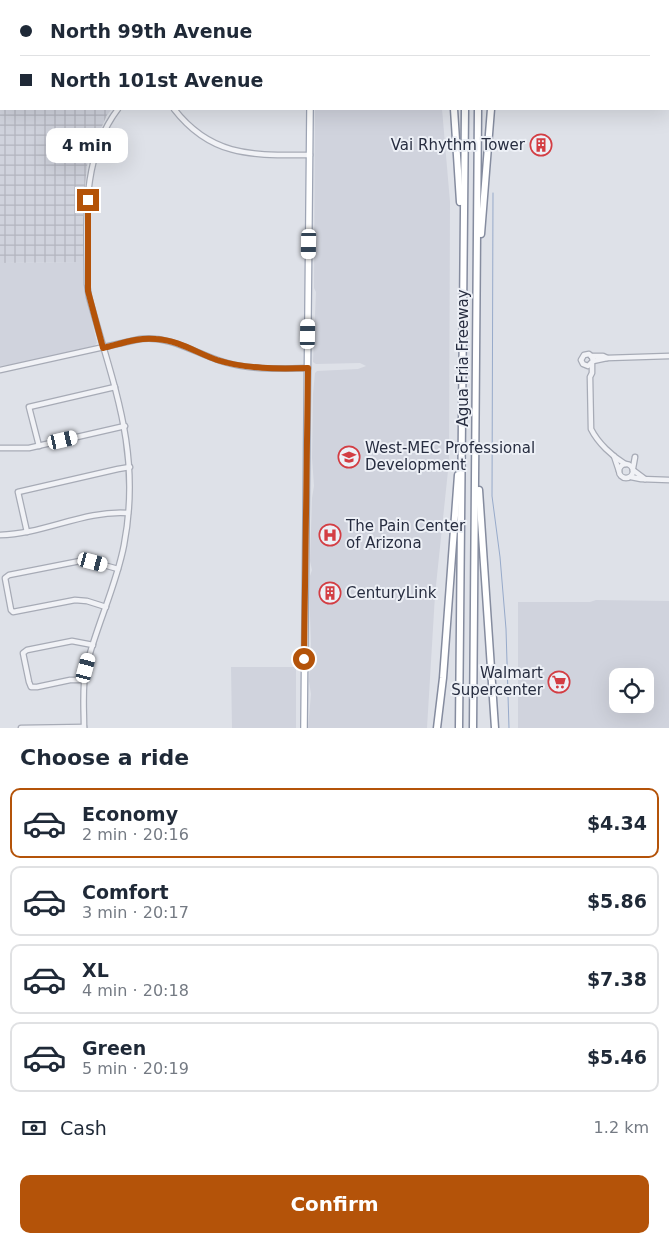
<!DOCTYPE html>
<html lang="en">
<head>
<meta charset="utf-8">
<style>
  :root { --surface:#fff; --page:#f6f6f7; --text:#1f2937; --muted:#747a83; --line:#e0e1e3; --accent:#b45309 }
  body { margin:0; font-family:"DejaVu Sans",sans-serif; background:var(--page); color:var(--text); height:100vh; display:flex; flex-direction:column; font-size:19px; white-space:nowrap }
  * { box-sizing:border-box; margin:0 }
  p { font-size:16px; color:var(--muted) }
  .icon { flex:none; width:28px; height:28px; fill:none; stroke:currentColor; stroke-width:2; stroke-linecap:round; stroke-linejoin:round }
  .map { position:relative; height:728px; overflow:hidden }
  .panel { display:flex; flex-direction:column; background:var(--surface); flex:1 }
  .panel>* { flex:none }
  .guide { position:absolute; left:0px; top:0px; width:670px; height:110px; box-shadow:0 5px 20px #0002; display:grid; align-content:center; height:110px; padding:0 20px; background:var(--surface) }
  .buttons { position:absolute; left:609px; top:668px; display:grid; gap:10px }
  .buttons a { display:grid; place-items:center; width:45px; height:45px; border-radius:10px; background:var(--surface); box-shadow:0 5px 20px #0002; font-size:25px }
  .end { position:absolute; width:22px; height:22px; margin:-11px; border:6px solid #b45309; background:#fff; box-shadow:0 0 0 2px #fff }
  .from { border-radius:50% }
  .bubble { position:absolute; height:35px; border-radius:10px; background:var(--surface); box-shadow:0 5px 20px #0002; font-size:16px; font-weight:600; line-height:35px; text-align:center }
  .car { position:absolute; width:15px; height:30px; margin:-15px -8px; border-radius:6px; box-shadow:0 0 4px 1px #0007; background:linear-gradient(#fff 24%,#345 0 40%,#fff 0 76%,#345 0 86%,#fff 0) }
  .guide b { display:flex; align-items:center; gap:18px; height:48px; font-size:19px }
  .guide b+b { border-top:1px solid var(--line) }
  .guide i { width:12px; height:12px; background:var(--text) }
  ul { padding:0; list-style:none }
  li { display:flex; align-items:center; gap:15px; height:70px; margin:0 10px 8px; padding:0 10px; border:2px solid var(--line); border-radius:10px }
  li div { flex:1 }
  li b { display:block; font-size:19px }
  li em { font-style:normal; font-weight:600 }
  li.on { border-color:var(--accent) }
  li>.icon { width:45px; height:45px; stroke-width:1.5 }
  h2 { padding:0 20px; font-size:22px; line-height:60px }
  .pay { display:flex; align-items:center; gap:12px; height:55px; padding:0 20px; font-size:19px }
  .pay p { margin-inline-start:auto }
  .cta { display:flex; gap:10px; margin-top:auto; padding:10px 20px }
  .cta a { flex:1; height:58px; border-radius:10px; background:var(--accent); color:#fff; font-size:20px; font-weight:600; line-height:58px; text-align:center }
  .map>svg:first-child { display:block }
  .built { fill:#d0d3dd; fill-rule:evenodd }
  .industrial { fill:url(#industrial-grid) }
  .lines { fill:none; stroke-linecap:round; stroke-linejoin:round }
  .stream { stroke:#97aaca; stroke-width:1 }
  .minor-casing { stroke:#a7abb6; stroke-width:7 }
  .major-casing { stroke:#9da4b4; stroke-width:8 }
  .highway-casing { stroke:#858c9f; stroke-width:9 }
  .minor { stroke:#f1f2f6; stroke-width:4.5 }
  .major { stroke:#fff; stroke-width:5.5 }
  .highway { stroke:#fff; stroke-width:6 }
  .route { stroke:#b45309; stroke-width:6 }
  .labels { text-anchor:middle; stroke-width:4; stroke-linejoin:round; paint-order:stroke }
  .poi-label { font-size:15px; fill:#272d40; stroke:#edf0f6; text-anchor:start }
  .street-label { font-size:15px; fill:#272d40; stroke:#edf0f6 }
</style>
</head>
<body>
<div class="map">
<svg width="669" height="728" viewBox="0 0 669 728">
  <defs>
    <pattern id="industrial-grid" width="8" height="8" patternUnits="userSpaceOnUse" patternTransform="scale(1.25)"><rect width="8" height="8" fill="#d0d3dd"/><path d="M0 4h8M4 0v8" fill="none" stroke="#b3b5bf"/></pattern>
  </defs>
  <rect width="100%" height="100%" fill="#dee1e8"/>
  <!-- built -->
  <g class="built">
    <polygon points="316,0 438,0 438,1 315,1"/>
    <polygon points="315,109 442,109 450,202 449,461 435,595 427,728 308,728 311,694 309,681 311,644 310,616 310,576 312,570 310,561 312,498 314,486 312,458 313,394 315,373 317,371 358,369 366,366 360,363 316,364 313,362 316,292 314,288"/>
    <polygon points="84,262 85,292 97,343 94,346 17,364 0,366 0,263"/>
    <path d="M 596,600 L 669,601 L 669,728 L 518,728 L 518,602 L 590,602 ZM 618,676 L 645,676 L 645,704 L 618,704 Z"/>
    <polygon points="231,667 296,667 296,728 232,728"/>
  </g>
  <!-- industrial -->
  <polygon class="industrial" points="0,0 192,0 1,1 1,109 112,109 107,115 88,158 83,205 84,262 0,263"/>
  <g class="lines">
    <!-- stream -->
    <polyline class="stream" points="493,193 492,496 500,557 506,629 509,728"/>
    <!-- minor casing -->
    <g class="minor-casing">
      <g id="minor">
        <path d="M 174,109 C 212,158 254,155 310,155"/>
        <polyline points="591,356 603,356 607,358"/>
        <polyline points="593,361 592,357 589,354 584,355 581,360 583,364 588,366 593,361 607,358 669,356"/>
        <path d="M 592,363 L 592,373 L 590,377 L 591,429 C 598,443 612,456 625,464"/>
        <path d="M 0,370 L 140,339 C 171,335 196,354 224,362 C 251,370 280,369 308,368"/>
        <polyline points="39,446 29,407 115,387"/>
        <polyline points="0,448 29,448 125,426"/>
        <polyline points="614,456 619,471"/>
        <circle cx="626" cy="471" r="7"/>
        <polyline points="633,468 635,457"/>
        <polyline points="633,470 645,479"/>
        <polyline points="631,477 641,479 669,480"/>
        <polyline points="27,532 18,492 118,469 130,467"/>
        <path d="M 0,535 C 44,534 84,510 128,513"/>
        <polyline points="106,607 87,601 75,600 13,612 11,610 5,578 9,575 80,561 93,562 118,569"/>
        <polyline points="85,680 70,680 37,687 31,687 29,682 23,653 27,650 72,641 93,645"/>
        <polyline points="21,728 84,727"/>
        <path d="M 84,728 C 84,708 82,687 86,668 C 96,626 116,587 124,545 C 142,451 113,385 89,297 L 87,284 C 87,224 80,159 118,109"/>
      </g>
    </g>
    <!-- major casing -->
    <g class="major-casing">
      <g id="major">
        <polyline points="305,0 305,1"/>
        <polyline points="312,1 312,0"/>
        <polyline points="304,728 310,109"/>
      </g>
    </g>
    <!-- highway casing -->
    <g class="highway-casing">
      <g id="highway">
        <polyline points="447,0 447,1"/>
        <polyline points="466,1 466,0"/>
        <polyline points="479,1 480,0"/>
        <polyline points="500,1 500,0"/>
        <polyline points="454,109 460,202"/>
        <polyline points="481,234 491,109"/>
        <polyline points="479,490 495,728"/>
        <polyline points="437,728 443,678 458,475"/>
        <polyline points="459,728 465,109"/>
        <polyline points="473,728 478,109"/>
      </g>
    </g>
    <!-- minor -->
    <use href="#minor" class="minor"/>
    <!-- major -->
    <use href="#major" class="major"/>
    <!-- highway -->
    <use href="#highway" class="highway"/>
  </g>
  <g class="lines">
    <!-- route -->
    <path class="route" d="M 88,200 L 88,291 L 103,348 C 120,344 138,337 156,339 C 178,340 197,353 217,360 C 246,369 278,369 308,368 L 304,659"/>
  </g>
  <!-- icons -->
  <defs>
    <g id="building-ring" transform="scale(1.125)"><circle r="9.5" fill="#edf0f6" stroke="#d33d43" stroke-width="1.5"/><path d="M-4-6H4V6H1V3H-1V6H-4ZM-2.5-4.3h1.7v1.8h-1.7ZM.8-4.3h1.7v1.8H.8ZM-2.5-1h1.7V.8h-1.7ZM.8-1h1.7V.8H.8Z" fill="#d33d43"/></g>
    <g id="university-ring" transform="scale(1.125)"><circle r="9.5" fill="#edf0f6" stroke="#d33d43" stroke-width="1.5"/><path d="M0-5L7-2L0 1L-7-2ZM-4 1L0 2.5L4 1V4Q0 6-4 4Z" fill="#d33d43"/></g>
    <g id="hospital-ring" transform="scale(1.125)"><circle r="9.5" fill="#edf0f6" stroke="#d33d43" stroke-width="1.5"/><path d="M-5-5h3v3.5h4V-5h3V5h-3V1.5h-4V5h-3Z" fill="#d33d43"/></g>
    <g id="supermarket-ring" transform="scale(1.125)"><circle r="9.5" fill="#edf0f6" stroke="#d33d43" stroke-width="1.5"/><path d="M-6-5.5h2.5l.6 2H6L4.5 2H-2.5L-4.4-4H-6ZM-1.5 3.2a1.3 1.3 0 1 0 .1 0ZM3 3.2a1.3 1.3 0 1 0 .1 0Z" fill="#d33d43"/></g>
  </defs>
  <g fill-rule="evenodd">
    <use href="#building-ring" x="541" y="145"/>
    <use href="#university-ring" x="349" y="457"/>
    <use href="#hospital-ring" x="330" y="535"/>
    <use href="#building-ring" x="330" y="593"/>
    <use href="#supermarket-ring" x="559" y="682"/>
  </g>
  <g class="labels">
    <!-- poi labels -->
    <g class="poi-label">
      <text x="525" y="150" text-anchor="end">Vai Rhythm Tower</text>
      <text x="365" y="453">West-MEC Professional<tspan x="365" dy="17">Development</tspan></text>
      <text x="346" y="531">The Pain Center<tspan x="346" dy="17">of Arizona</tspan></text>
      <text x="346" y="598">CenturyLink</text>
      <text x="543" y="678" text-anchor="end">Walmart<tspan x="543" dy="17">Supercenter</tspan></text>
    </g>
    <!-- street labels -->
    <g class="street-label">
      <text transform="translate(463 358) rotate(-90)" y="5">Agua Fria Freeway</text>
    </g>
  </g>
</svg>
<div class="buttons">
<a><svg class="icon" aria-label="locate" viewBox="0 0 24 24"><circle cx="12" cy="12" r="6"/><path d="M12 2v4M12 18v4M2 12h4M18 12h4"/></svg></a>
</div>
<i class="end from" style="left:304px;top:659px"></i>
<i class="end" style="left:88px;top:200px"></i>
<div class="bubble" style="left:46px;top:128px;width:82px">4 min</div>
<i class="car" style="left:309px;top:244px;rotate:181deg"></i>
<i class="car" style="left:308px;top:334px;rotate:1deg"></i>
<i class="car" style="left:63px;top:440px;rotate:77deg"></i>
<i class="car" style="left:93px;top:562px;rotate:105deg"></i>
<i class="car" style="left:86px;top:668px;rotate:15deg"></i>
<div class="guide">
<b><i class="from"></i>North 99th Avenue</b>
<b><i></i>North 101st Avenue</b>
</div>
</div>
<section class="panel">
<h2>Choose a ride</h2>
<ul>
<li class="on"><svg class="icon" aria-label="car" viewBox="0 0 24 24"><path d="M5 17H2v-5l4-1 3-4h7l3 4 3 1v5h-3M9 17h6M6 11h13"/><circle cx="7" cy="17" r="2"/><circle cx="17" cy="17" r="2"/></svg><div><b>Economy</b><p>2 min · 20:16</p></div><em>$4.34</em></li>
<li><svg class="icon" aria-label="car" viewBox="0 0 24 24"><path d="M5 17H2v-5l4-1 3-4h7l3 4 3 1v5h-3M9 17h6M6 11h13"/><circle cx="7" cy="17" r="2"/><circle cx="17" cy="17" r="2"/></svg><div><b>Comfort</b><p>3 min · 20:17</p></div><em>$5.86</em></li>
<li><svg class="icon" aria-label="car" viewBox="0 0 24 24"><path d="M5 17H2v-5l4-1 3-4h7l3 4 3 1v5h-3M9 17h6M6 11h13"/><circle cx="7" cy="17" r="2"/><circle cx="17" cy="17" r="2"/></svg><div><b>XL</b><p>4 min · 20:18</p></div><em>$7.38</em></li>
<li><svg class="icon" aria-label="car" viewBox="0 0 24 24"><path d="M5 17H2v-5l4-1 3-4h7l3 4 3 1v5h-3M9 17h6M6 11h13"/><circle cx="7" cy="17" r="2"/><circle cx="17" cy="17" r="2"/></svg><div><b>Green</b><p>5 min · 20:19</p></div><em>$5.46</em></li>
</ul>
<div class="pay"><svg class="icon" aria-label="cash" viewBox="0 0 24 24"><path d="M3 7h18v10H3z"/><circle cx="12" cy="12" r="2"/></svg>Cash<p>1.2 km</p></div>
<div class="cta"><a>Confirm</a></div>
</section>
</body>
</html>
